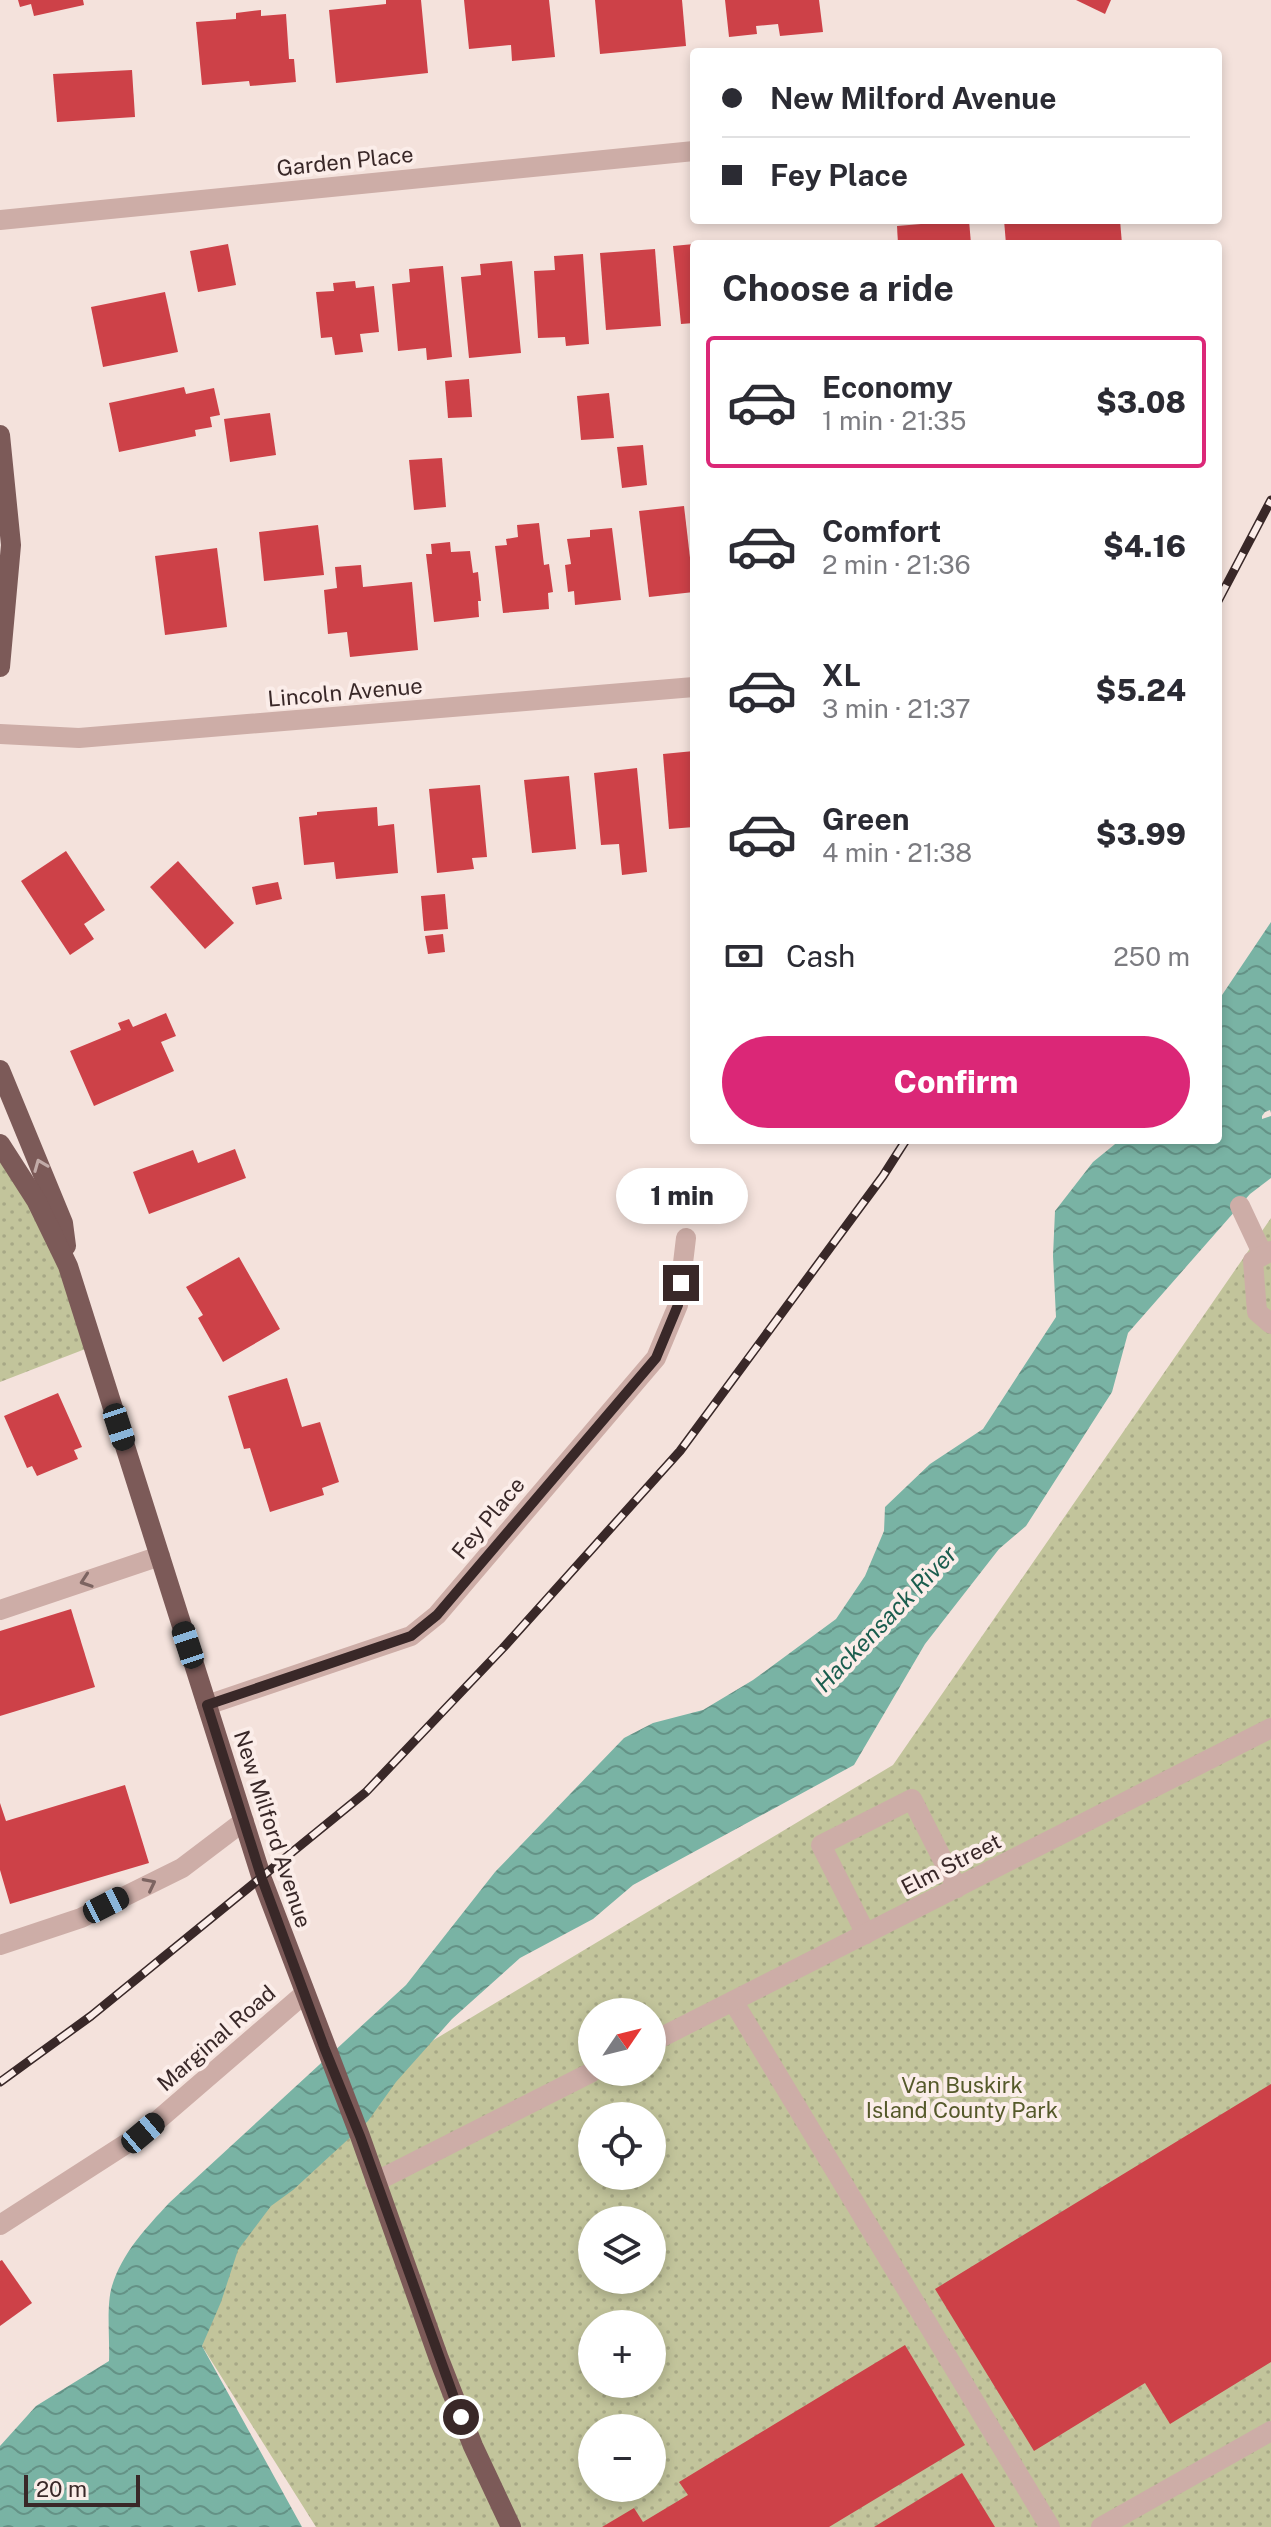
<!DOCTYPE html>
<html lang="en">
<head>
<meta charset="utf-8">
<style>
  :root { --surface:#fff; --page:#f7f7f7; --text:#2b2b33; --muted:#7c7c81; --line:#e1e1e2; --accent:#db2777 }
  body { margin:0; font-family:"Public Sans",sans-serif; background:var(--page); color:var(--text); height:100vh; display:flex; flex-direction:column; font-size:30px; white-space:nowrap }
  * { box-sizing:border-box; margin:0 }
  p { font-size:26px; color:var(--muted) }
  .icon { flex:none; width:44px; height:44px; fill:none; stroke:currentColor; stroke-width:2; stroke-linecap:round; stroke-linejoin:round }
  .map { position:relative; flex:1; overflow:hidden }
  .details { position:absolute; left:690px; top:240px; width:532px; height:904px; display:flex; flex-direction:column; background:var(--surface); border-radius:8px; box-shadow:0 4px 12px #0003 }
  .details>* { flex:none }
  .hud { position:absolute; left:690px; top:48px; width:532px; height:176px; border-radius:8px; box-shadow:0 4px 12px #0003; display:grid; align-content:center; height:176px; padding:0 32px; background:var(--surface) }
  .needle { width:52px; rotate:55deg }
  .controls { position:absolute; left:578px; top:1998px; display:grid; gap:16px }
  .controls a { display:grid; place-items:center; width:88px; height:88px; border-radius:50%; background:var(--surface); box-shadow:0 4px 12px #0003; font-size:40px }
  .scale { position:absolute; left:24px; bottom:20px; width:116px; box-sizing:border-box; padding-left:8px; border:4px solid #392828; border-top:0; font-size:22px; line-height:28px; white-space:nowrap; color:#392828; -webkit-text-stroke:6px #fbede9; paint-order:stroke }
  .end { position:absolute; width:36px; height:36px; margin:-18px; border:10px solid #392828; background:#fff; box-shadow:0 0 0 4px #fff }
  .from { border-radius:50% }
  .bubble { position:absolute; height:56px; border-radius:28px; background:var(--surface); box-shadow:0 4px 12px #0003; font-size:26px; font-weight:800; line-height:56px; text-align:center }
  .car { position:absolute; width:24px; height:48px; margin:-24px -12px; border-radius:10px; box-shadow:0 0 6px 2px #0007; background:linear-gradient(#222 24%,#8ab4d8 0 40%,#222 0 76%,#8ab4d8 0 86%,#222 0) }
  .hud b { display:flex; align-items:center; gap:28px; height:76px; font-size:30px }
  .hud b+b { border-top:2px solid var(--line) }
  .hud i { width:20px; height:20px; background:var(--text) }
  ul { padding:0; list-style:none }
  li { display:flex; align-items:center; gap:24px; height:132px; margin:0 16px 12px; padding:0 16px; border:4px solid transparent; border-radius:8px }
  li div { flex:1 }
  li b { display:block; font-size:30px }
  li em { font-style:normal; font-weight:800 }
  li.selected { border-color:var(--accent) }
  li>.icon { width:72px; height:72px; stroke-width:1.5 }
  h2 { padding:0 32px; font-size:36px; line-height:96px }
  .pay { display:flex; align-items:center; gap:20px; height:88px; padding:0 32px; font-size:30px }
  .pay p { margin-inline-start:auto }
  .action { display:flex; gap:16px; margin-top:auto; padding:16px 32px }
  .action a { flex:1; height:92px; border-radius:48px; background:var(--accent); color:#fff; font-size:32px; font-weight:800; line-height:92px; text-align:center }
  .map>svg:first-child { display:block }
  .park { fill:url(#park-dots); fill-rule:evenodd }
  .water { fill:url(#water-waves) }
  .building { fill:#cd4148 }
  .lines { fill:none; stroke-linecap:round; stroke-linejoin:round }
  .minor { stroke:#cdada7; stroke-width:20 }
  .major { stroke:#7c5a58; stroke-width:20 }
  .rail-casing { stroke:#392828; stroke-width:9 }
  .rail { stroke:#fbede9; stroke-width:6; stroke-dasharray:18; stroke-linecap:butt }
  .oneway { stroke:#c2aba8 }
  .oneway2 { stroke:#7c6461 }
  .route { stroke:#392828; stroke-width:10 }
  .labels { text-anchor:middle; stroke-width:8; stroke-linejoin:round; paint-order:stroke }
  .street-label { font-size:22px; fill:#392828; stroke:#fbede9 }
  .park-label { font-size:22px; fill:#55592a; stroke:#fbede9 }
  .water-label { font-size:24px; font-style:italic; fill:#1b5d4e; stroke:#fbede9 }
</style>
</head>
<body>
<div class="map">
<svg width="1271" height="2527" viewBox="0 0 1271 2527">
  <defs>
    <pattern id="park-dots" width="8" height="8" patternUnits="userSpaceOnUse" patternTransform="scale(2)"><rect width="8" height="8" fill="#c2c49b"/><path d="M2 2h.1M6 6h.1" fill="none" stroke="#a7a886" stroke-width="1.8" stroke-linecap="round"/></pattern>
    <pattern id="water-waves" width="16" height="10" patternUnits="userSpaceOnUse" patternTransform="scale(2)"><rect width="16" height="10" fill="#79b3a4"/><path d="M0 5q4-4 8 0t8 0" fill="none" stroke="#649286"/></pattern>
  </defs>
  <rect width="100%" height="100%" fill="#f4e2dc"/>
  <!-- park -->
  <g class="park">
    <polygon points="0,1144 36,1200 93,1346 0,1382"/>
    <path d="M 1271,1218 L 1271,2527 L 316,2527 L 202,2346 L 225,2237 L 422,2047 L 893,1765 ZM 592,2012 L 652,2012 L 652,2072 L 592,2072 ZM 592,2116 L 652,2116 L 652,2176 L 592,2176 ZM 592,2220 L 652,2220 L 652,2280 L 592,2280 ZM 592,2324 L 652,2324 L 652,2384 L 592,2384 ZM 592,2428 L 652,2428 L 652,2488 L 592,2488 Z"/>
  </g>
  <!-- water -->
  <path class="water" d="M 1271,922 L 1271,1113 L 1270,1110 L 1265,1112 L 1262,1116 L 1262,1119 L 1271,1116 L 1271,1178 L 1250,1194 L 1128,1333 L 1112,1392 L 1026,1526 L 999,1549 L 925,1644 L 854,1765 L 633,1885 L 593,1919 L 520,1958 L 452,2019 L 396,2082 L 368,2121 L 293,2190 L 271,2206 L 238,2250 L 221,2302 L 202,2346 L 302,2527 L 0,2527 L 0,2446 L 36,2406 L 109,2361 C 110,2340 106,2305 112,2286 C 122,2253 146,2228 169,2203 L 406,1985 L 495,1872 L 624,1738 L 653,1723 L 703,1710 L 753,1680 L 836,1619 L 865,1576 L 884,1531 L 885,1507 L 930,1464 L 983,1429 L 1056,1317 L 1053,1256 L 1055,1211 L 1093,1162 L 1120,1140 L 1218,1140 L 1218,1001 Z"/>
  <!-- building -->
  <g class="building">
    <polygon points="18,0 83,0 84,5 34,16 31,4 20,7"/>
    <polygon points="386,0 421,0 428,73 336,83 329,10 386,4"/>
    <polygon points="464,0 549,0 555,57 512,61 511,45 469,49"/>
    <polygon points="595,0 682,0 686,46 600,54"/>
    <polygon points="725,0 819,0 823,32 780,36 778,24 756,26 757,34 729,37"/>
    <polygon points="1076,0 1111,0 1105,14"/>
    <polygon points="261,10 261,16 286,14 289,59 294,59 296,82 250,86 249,81 202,85 196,22 236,19 236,13"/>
    <polygon points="132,70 135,117 57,122 53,74"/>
    <polygon points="969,220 971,244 898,244 897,226"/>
    <polygon points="1004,220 1120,220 1122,244 1006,244"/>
    <polygon points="228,244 236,285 198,292 190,251"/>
    <polygon points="694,244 694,323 681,324 673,246"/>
    <polygon points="655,249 661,326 606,330 600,253"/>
    <polygon points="583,254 589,344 566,346 565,337 538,338 534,271 555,270 554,256"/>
    <polygon points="512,261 521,353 469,358 461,277 481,275 480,264"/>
    <polygon points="443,266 452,357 427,360 426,348 398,351 392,284 410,282 409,269"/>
    <polygon points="355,281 356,288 374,286 379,332 360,334 363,352 335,355 332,337 321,338 316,292 334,291 333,283"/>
    <polygon points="165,292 178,352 103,367 91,307"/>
    <polygon points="469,379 472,417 448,418 445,381"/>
    <polygon points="184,387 186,394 214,388 220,415 210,417 212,427 195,430 196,436 119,452 109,403"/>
    <polygon points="609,393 614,438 581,440 577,396"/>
    <polygon points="270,413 276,455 230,462 224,419"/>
    <polygon points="643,445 647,485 622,488 617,447"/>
    <polygon points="442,458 446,507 414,510 409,460"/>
    <polygon points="684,506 694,592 649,597 639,511"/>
    <polygon points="539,523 544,565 549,564 553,592 548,593 549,609 503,613 495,546 507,545 506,539 518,537 517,525"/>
    <polygon points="318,525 324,575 264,581 259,532"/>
    <polygon points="612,528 621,600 575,605 574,591 568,592 565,565 571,564 567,539 590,537 590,530"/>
    <polygon points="450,542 451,552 470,551 473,573 478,572 481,601 478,601 479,617 434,622 426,554 432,554 431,544"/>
    <polygon points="217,548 227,627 165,635 155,556"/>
    <polygon points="361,565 363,587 412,582 418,650 350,657 347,632 328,634 324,590 337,588 335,567"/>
    <polygon points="694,751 694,827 669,829 663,754"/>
    <polygon points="637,768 647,872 622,875 619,844 601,845 594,773"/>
    <polygon points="569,776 576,849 532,853 524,780"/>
    <polygon points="480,785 487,857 472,858 474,869 437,873 429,789"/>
    <polygon points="377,807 378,826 394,824 398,873 336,879 334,862 304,865 299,817 317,815 317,812"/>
    <polygon points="66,851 105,910 84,924 94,939 70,955 21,881"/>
    <polygon points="178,861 234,923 205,949 150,887"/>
    <polygon points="278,882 282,899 256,905 252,887"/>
    <polygon points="445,894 448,929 424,931 421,896"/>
    <polygon points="443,934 445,952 428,954 425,936"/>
    <polygon points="166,1013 176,1036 161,1042 174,1071 94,1106 70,1051 121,1030 118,1023 129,1019 133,1027"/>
    <polygon points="235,1149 246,1178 149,1214 133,1172 193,1150 198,1163"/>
    <polygon points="239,1257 280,1329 223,1362 198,1318 203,1315 186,1287"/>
    <polygon points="287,1378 302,1427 320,1422 339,1482 322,1488 324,1495 270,1512 250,1448 244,1449 228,1396"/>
    <polygon points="58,1393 82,1447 74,1450 78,1459 37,1476 32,1466 27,1468 4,1416"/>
    <polygon points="71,1609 95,1687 0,1716 0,1631"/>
    <polygon points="125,1785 149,1863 10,1904 0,1870 0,1803 6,1821"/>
    <polygon points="1271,2084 1271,2362 1170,2424 1145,2383 1034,2451 935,2289"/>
    <polygon points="2,2260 32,2303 0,2326 0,2261"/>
    <polygon points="905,2345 965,2445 829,2527 602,2527 634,2508 643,2522 688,2495 679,2482"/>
    <polygon points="962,2473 995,2527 874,2527"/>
  </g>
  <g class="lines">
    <!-- minor -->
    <g class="minor">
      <polyline points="0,220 694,151"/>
      <polyline points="0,734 79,738 694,687"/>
      <polyline points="1240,1206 1263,1255"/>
      <polyline points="1271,1251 1253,1261 1257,1312 1271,1324"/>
      <polyline points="0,1610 160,1556"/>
      <polyline points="207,1705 411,1636 437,1615 656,1358 678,1305 686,1238"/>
      <polyline points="866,1934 821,1845 912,1799 957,1888"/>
      <polyline points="0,1945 81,1918 182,1868 244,1821"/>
      <polyline points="733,2001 1050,2527"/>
      <polyline points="652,2042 1271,1728"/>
      <polyline points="375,2182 592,2072"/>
      <polyline points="0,2225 143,2133 304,1994"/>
      <polyline points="1101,2527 1271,2431"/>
    </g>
    <!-- major -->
    <g class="major">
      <polyline points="0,435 11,545 0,667"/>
      <polyline points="0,1070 63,1223 66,1246"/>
      <polyline points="0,1144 36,1200 68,1266 262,1879 360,2136 439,2359 473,2446 511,2527"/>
    </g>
    <!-- rail casing -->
    <g class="rail-casing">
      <g id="rail">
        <polyline points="1218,601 1271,500"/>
        <polyline points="0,2082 91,2016 366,1792 503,1648 680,1451 883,1176 906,1140"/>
      </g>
    </g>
    <!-- rail -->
    <use href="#rail" class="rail"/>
  </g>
  <!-- one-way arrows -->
  <defs><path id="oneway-chevron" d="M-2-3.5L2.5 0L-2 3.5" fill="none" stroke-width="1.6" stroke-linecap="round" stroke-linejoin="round" transform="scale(2)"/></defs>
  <use class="oneway" href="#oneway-chevron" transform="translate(40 1165) rotate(-112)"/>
  <g class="oneway2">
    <use href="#oneway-chevron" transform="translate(86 1581) rotate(161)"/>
    <use href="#oneway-chevron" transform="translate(150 1884) rotate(-27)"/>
  </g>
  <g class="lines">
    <!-- route -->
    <polyline class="route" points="461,2417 360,2136 324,2047 262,1879 207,1705 411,1636 437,1615 656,1358 678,1305 681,1283"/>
  </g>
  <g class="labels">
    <!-- street labels -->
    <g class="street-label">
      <text transform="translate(345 161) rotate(-6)" y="8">Garden Place</text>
      <text transform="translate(345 692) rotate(-5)" y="8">Lincoln Avenue</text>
      <text transform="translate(488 1518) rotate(-50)" y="8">Fey Place</text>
      <text transform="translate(273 1829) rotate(72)" y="8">New Milford Avenue</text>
      <text transform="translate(951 1864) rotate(-27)" y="8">Elm Street</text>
      <text transform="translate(216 2038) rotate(-41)" y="8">Marginal Road</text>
    </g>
    <!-- park labels -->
    <g class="park-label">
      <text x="962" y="2093">Van Buskirk<tspan x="962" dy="25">Island County Park</tspan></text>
    </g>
    <!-- water labels -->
    <g class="water-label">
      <text transform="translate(886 1619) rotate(-46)" y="8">Hackensack River</text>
    </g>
  </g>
</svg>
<div class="controls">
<a><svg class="needle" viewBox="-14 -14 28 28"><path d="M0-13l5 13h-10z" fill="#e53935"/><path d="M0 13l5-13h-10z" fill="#7c7c81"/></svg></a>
<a><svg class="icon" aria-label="locate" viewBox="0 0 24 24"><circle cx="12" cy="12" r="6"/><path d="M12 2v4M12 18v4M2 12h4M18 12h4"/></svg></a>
<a><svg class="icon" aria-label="layers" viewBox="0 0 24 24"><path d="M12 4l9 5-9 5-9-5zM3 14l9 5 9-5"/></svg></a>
<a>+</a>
<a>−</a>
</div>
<div class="scale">20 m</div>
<i class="end from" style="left:461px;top:2417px"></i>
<i class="end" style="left:681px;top:1283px"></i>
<div class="bubble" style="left:616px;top:1168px;width:132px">1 min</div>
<i class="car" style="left:119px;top:1427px;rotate:162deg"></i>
<i class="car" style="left:188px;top:1645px;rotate:342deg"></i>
<i class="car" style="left:106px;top:1905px;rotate:63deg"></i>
<i class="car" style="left:143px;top:2133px;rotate:50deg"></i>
<div class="hud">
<b><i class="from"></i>New Milford Avenue</b>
<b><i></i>Fey Place</b>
</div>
<section class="details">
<h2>Choose a ride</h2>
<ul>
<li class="selected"><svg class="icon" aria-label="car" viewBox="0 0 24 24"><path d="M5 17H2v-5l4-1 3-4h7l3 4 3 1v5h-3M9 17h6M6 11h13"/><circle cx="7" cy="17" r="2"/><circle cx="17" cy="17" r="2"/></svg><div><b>Economy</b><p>1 min · 21:35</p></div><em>$3.08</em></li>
<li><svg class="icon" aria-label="car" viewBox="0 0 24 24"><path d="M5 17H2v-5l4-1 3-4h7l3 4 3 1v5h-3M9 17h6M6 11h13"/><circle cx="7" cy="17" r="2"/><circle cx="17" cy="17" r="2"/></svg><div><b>Comfort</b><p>2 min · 21:36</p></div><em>$4.16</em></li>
<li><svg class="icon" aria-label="car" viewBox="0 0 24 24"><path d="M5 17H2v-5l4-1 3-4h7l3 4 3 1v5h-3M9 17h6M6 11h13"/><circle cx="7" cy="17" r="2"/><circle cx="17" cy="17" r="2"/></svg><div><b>XL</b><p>3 min · 21:37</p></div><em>$5.24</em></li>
<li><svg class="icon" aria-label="car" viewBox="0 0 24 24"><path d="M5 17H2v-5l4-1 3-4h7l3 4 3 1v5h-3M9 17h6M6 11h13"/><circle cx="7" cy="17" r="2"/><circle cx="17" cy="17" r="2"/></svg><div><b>Green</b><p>4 min · 21:38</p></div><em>$3.99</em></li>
</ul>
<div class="pay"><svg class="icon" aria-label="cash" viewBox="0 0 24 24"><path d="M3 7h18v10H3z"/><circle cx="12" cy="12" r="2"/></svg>Cash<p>250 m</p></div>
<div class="action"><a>Confirm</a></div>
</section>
</div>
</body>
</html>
